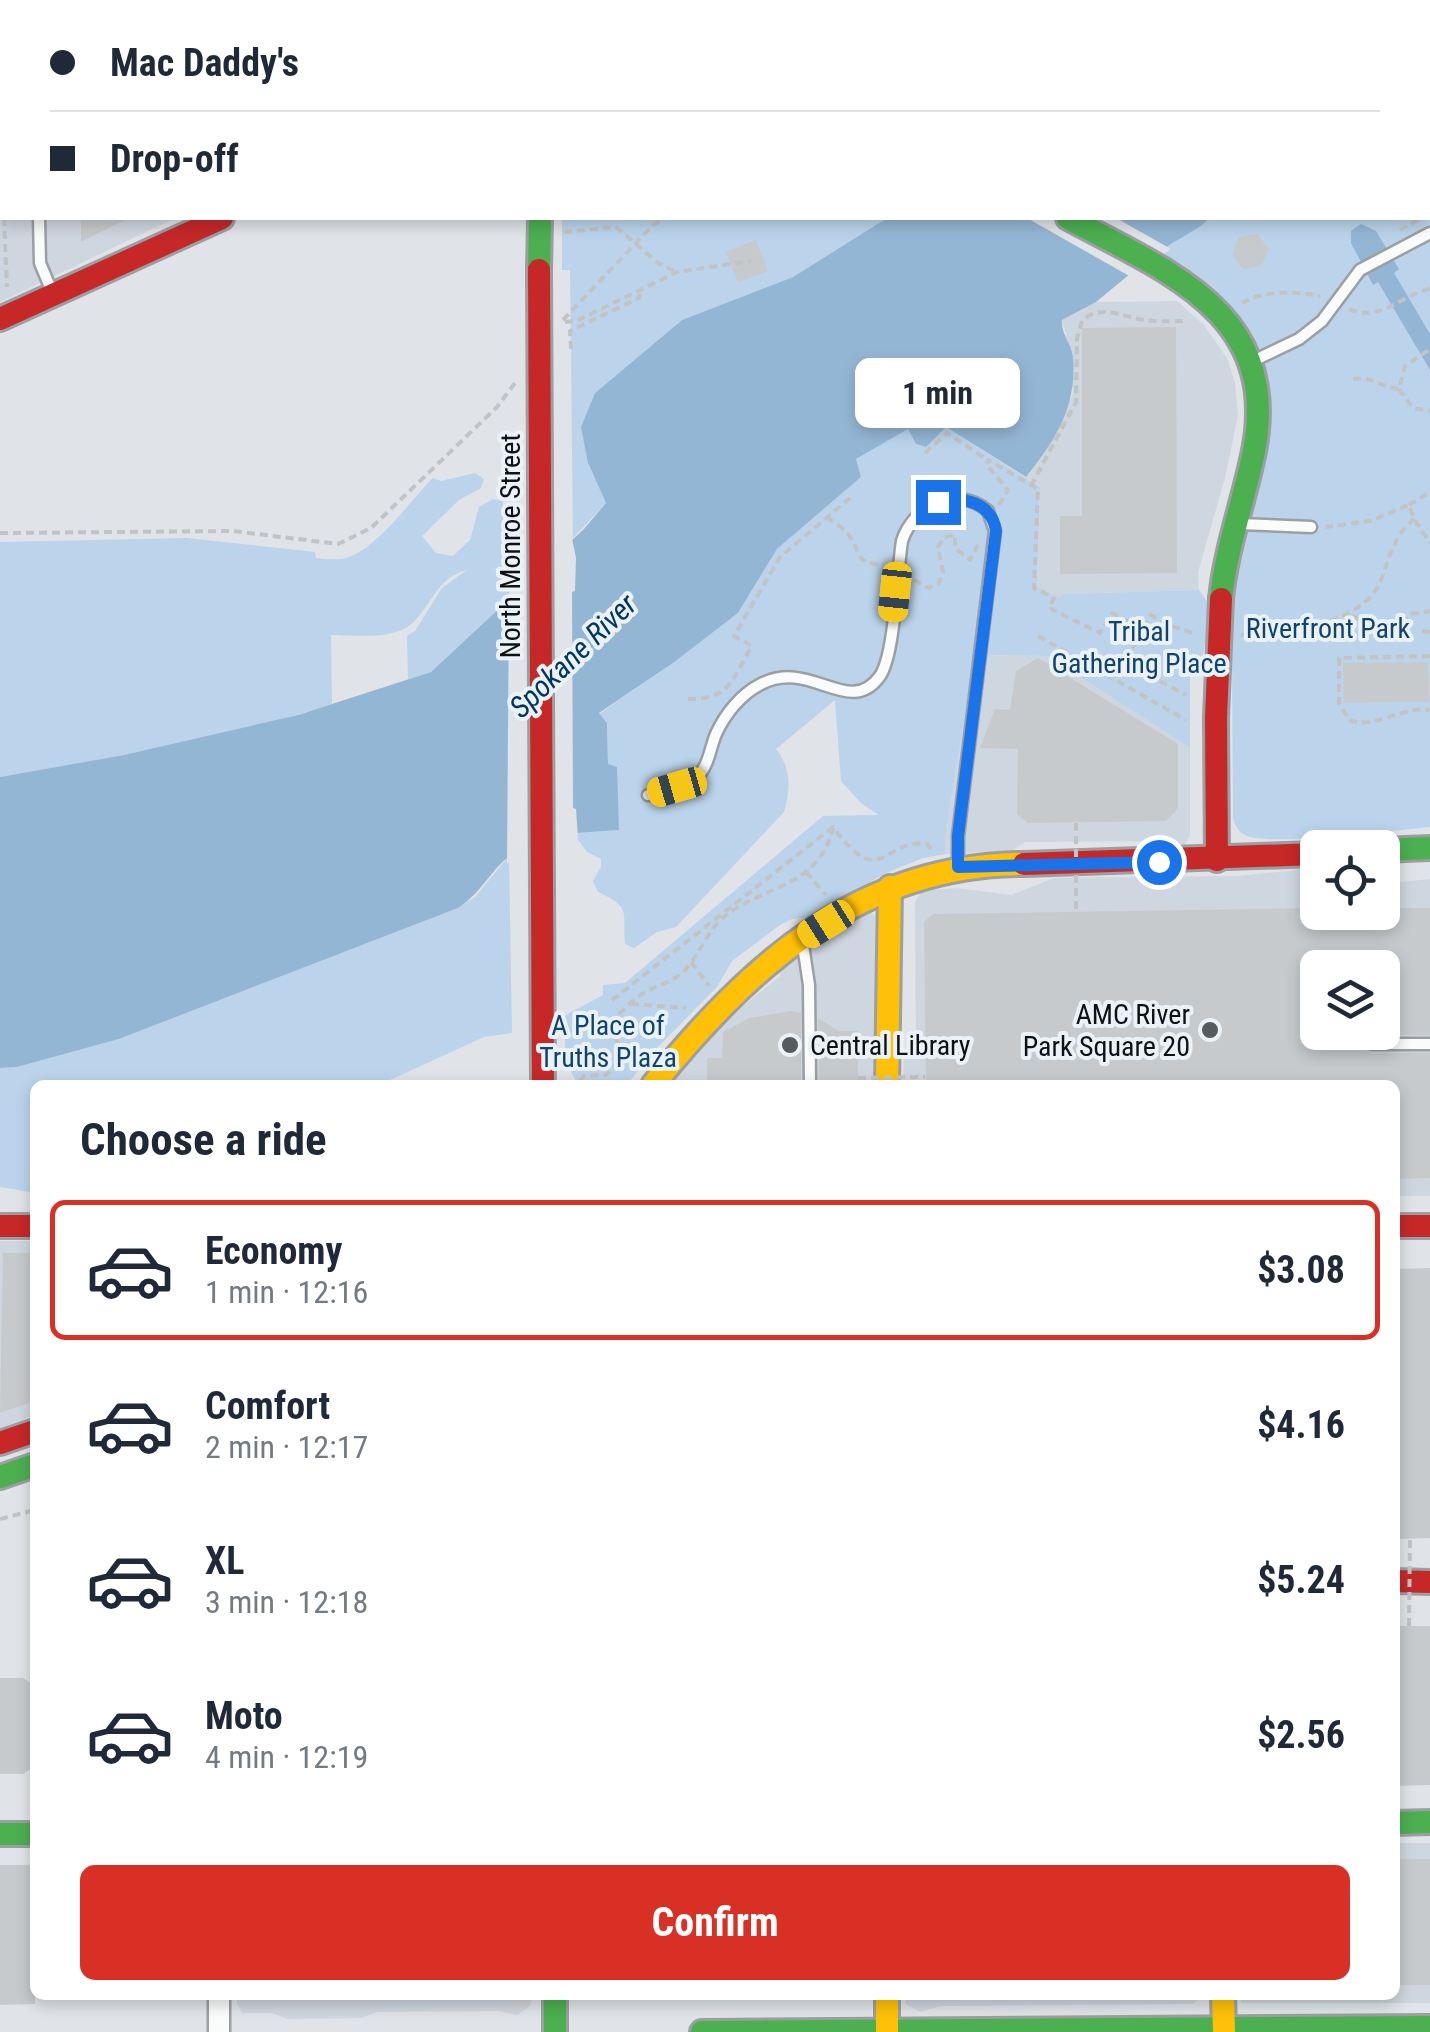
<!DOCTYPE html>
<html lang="en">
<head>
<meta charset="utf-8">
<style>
  :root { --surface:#fff; --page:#f6f6f7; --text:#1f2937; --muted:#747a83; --line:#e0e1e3; --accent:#d93025 }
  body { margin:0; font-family:"Roboto Condensed",sans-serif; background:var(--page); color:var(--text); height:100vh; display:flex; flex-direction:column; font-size:38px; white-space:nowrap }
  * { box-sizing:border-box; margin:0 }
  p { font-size:32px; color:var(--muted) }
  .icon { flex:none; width:55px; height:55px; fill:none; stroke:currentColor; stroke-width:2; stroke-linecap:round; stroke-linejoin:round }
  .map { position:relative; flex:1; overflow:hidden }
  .panel { position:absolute; left:30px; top:1080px; width:1370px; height:920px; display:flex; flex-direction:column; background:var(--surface); border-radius:15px; box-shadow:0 5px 15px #0003 }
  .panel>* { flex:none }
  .guide { position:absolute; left:0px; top:0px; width:1430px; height:220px; box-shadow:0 5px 15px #0003; display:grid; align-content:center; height:220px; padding:0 50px; background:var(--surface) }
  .fabs { position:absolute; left:1300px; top:830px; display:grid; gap:20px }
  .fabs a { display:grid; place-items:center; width:100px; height:100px; border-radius:15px; background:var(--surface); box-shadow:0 5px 15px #0003; font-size:50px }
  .end { position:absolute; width:45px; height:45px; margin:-22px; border:12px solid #1a73e8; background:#fff; box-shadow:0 0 0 5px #fff }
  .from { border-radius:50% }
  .bubble { position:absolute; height:70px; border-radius:15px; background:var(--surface); box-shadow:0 5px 15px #0003; font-size:32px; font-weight:700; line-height:70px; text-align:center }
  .car { position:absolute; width:30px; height:60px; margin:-30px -15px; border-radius:12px; box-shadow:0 0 8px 2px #0007; background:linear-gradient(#f5c518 24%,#345 0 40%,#f5c518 0 76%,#345 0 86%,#f5c518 0) }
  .guide b { display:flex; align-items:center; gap:35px; height:95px; font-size:38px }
  .guide b+b { border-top:2px solid var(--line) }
  .guide i { width:25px; height:25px; background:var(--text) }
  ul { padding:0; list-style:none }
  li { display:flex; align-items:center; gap:30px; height:140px; margin:0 20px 15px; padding:0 30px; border:5px solid transparent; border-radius:15px }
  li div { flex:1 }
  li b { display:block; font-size:38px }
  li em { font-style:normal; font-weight:700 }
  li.selected { border-color:var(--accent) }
  li>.icon { width:90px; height:90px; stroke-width:1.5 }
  h2 { padding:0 50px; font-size:45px; line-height:120px }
  .primary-button { display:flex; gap:20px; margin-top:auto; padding:20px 50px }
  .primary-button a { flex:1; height:115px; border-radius:15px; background:var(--accent); color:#fff; font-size:40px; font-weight:700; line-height:115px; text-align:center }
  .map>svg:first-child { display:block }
  .built { fill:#ced6df; fill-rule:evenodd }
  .green { fill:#bbd4eb }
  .water { fill:#94b6d5 }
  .pier { fill:#e0e3e7 }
  .building { fill:#c7cacd; fill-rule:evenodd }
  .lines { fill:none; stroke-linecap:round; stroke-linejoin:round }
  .lane-casing { stroke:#9c9fa2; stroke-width:15 }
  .street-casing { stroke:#9c9fa2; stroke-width:25 }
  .fast-casing { stroke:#9c9fa2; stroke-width:28 }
  .slow-casing { stroke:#9c9fa2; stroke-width:28 }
  .jam-casing { stroke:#9c9fa2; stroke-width:28 }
  .path { stroke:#c2c3c4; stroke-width:4; stroke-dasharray:8 5; stroke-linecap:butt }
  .lane { stroke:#fafbfb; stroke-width:10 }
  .street { stroke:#fafbfb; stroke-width:20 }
  .fast { stroke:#4caf50; stroke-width:22 }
  .slow { stroke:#ffc107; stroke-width:22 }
  .jam { stroke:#c62828; stroke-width:22 }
  .jam-bridge-casing { stroke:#9c9fa2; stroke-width:28; stroke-linecap:butt }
  .path-bridge { stroke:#c2c3c4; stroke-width:4; stroke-dasharray:8 5; stroke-linecap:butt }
  .jam-bridge { stroke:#c62828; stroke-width:22 }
  .route { stroke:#1a73e8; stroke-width:12 }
  .poi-dot { fill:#585b5e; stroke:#eaf1f7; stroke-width:4 }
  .labels { text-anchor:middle; stroke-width:8; stroke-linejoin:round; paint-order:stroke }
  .street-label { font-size:28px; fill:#0f1214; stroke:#eaf1f7 }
  .park-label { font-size:28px; fill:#10446e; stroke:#eaf1f7 }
  .poi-label { font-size:28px; fill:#0f1214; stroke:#eaf1f7; text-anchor:end }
  .water-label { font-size:30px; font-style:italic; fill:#00365f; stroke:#eaf1f7 }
</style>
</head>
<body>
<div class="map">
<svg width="1430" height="2032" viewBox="0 0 1430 2032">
  <rect width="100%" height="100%" fill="#e0e3e7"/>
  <!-- built -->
  <g class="built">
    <polygon points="0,0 514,0 514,2 2,2 2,218 175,218 0,302"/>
    <rect x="559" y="0" width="290" height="2"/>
    <polygon points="1177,301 1204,325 1228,360 1235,383 1238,415 1225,478 1198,572 1199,590 1063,594 1060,599 1037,586 1040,487 1026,477 1044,453 1073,394 1068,342 1062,320 1096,302"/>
    <polygon points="975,655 1048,656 1190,748 1190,835 1185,845 1168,846 1156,841 1025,842 1013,850 945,854 946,830"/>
    <path d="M 1317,868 L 1318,912 L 1382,912 L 1383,884 L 1430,879 L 1430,1196 L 1395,1196 L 1395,1085 L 903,1085 L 904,1050 L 916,1040 L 915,902 L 922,891 L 956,888 L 1011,895 L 1054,878 L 1239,876 ZM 1318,968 L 1382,968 L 1382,1032 L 1318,1032 Z"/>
    <polygon points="871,913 875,916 876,1085 660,1085 737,1011 780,976 785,964 856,916"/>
    <polygon points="0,1241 35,1241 35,1415 0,1428"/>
    <polygon points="1395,1843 1430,1843 1430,2003 1241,2003 1240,1995 1395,1995"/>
    <polygon points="237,1995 532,1995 532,1998 530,2006 517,2015 499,2011 377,2012 361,2018 287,2019 272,2013 243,2013 237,2005"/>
    <polygon points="904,1995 1199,1995 1199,1998 1193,2004 941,2006 920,2012 906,2004"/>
  </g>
  <!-- green -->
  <g class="green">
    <path d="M 1430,46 L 1430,827 C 1396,830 1272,846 1247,836 C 1238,832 1236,827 1233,818 L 1232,661 L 1227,653 L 1239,572 L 1267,451 L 1265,376 L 1153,255 L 1201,226 L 1210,218 L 1428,218 Z"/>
    <polygon points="562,218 887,218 793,277 682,320 595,393 588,463 606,503 573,538 570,270 562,270"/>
    <path d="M 946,427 L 1040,487 L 1037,586 L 1059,598 L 1063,594 L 1199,590 L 1210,606 L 1203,656 L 1190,669 L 1190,748 L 1048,656 L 975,655 L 946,830 L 945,854 L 923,858 L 886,873 L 808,917 L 792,919 L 780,925 L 732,961 L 717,987 L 649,1056 L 627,1085 L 578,1085 L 566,1062 L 564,1016 L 603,995 L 603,985 L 625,983 L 823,816 L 879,815 L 861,803 L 841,781 L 835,700 L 776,749 C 791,768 791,788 784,812 L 676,927 L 657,932 L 634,948 L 625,944 C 622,912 633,908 598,892 L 593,881 L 601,867 L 601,859 L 587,852 L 573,833 L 619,830 L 608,764 L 607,723 L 599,714 L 673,663 L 738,613 L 777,549 L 861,477 L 856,459 L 909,428 Z"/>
    <path d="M 475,473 L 484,479 L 481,488 L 459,500 L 422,536 L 436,553 L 453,556 L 470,540 L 479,507 L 493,499 L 503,501 L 503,568 L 492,570 L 513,570 L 513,595 L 431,672 L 408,679 L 407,636 L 415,631 L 442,588 L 467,570 C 436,577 431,608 410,625 C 391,640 354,635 331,635 L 332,704 C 225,739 111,758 0,777 L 0,542 L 187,538 L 315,552 L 316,558 C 327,559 338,561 349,557 C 378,547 411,500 433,478 L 441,481 Z"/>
    <polygon points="509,856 512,1033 484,1037 379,1085 35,1085 35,1193 0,1187 0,1068 17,1067 119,1039 458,908 475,897"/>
  </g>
  <!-- water -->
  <g class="water">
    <polygon points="1047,0 1430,0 1430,46 1428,48 1428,2 1046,2"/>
    <path d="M 887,218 L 1210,218 L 1201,226 L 1153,255 L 1096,302 L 1062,320 C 1061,335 1071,342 1073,357 C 1077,407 1056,439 1026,477 L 946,427 L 926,447 L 916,444 L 908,429 L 856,459 L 861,477 L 777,549 L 738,613 L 673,663 L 599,713 L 607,723 L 608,764 L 617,767 L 619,830 C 580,833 539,832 507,858 C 488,874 481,893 458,908 L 119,1039 L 17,1067 L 0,1068 L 0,777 L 124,755 L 298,715 L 431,672 L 584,529 L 606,503 L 588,463 L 581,427 L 595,393 L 682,320 L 793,277 Z"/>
    <polygon points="1361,224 1376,231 1399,269 1394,273 1430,334 1430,370 1378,282 1373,285 1351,243 1351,231"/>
  </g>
  <!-- pier -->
  <g class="pier">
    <polygon points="1027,218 1116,218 1171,249 1131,277"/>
    <polygon points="571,533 576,558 575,591 572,592 573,808 576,809 578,838 553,840 523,852 507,864 509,592"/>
  </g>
  <!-- building -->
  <g class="building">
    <polygon points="81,218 129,218 81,242"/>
    <polygon points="1257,234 1269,249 1261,266 1243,269 1232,254 1239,237"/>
    <polygon points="756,240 768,271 738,282 726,252"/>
    <polygon points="1176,327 1177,573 1060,574 1060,516 1082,516 1082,328"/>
    <polygon points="1038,658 1178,744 1178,808 1166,821 1028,823 1017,814 1018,749 980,748 995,709 1010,710 1016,671"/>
    <polygon points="1428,662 1429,702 1344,703 1343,663"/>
    <path d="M 1318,908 L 1318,912 L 1382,912 L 1382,908 L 1430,908 L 1430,1035 L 1372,1035 L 1363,1043 L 1365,1049 L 1371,1053 L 1430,1053 L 1430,1178 L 1395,1179 L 1395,1085 L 926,1085 L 924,922 L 933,914 ZM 1318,968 L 1382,968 L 1382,1032 L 1318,1032 Z"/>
    <polygon points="792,1011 801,1013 801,1085 707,1085 707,1058 722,1058 723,1032 750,1018"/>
    <polygon points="818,1018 839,1031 858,1031 858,1085 819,1085"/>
    <polygon points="3,1253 35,1253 35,1401 0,1413"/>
    <polygon points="1430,1268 1430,1538 1395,1539 1395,1269"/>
    <polygon points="1395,1626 1430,1626 1430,1785 1395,1786"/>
    <polygon points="0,1678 23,1678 35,1686 35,1766 23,1774 0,1774"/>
    <rect x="1395" y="1859" width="35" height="126"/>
    <polygon points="0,1865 35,1865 35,2004 0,2005"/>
  </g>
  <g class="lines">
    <!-- lane casing -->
    <g class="lane-casing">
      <g id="lane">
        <polyline points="0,153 2,153"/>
        <polyline points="39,218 40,263 53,294"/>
        <polyline points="1253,361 1299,339 1322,321 1360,270 1430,233"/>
        <polyline points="1240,524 1311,527"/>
        <path d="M 648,795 C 664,790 686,788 698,776 C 709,765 710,748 716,734 C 725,714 741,694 761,684 C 811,658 849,719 880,676 C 895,654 897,572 902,541 C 913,506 957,484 988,511 L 995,531 L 958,836 L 958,862"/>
        <polyline points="803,945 809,985 810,1085"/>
        <polyline points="1372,1044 1430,1044"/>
      </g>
    </g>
    <!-- street casing -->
    <g class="street-casing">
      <polyline id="street" points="219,1995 219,2032"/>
    </g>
    <!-- fast casing -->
    <g class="fast-casing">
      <g id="fast">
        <polyline points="871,0 871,2"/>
        <path d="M 1068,218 C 1168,272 1281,313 1254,451 C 1244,501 1226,548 1221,599"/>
        <polyline points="539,270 540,218"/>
        <polyline points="1382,850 1430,848"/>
        <polyline points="0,1477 35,1465"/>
        <polyline points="1395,1823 1430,1822"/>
        <polyline points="0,1834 35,1834"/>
        <polyline points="555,1995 555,2032"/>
        <polyline points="702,2032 1430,2027"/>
      </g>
    </g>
    <!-- slow casing -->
    <g class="slow-casing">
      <g id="slow">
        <path d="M 653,1085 C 750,965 861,864 1024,864"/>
        <polyline points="887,1085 890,887"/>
        <polyline points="887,1995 887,2032"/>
        <polyline points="1223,1995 1224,2032"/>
      </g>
    </g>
    <!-- jam casing -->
    <g class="jam-casing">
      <g id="jam">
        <polyline points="539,0 539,2"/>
        <polyline points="0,319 222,218"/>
        <polyline points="541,691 543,1085"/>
        <polyline points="1217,860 1216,717 1221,599"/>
        <polyline points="1024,864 1318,854"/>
        <polyline points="0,1226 35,1226"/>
        <polyline points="1395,1226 1430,1226"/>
        <polyline points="0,1443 35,1431"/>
        <polyline points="1395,1581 1430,1582"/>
      </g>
    </g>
    <!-- path -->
    <g class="path">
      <polyline points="75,0 75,2"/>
      <polyline points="1388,0 1389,2"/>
      <polyline points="1428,92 1430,98"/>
      <polyline points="1428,120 1430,122"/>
      <polyline points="0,123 2,123"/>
      <polyline points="1428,214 1430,213"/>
      <polyline points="4,218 7,287"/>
      <polyline points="1400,230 1422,218"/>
      <polyline points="564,232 616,227 658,263 677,272"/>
      <path d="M 1242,303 C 1265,290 1295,291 1320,296"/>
      <path d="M 1349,309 C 1381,323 1400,295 1430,289"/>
      <polyline points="563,320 653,225 665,218"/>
      <polyline points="565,322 576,321 677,272 751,261"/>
      <polyline points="571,349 570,331 639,298 640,291"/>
      <path d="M 1353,379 C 1372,376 1381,387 1399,389 L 1405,366 L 1430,349"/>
      <polyline points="1399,389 1413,408 1430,411"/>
      <polyline points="925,453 947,433 988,460"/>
      <path d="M 1031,486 L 1076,402 L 1077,338 L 1082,321 C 1100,303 1123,317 1144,320 C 1157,322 1172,321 1185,321"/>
      <polyline points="999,505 1008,490 986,464 988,460 1038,489 1034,588 1054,598 1049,608 1100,633 1112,613 1143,630 1151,615 1168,625 1193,633"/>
      <polyline points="1409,505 1430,492"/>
      <path d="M 827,517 C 833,522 842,527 848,534 C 862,551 853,566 884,564"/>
      <polyline points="1325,527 1370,521 1409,505 1414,519 1430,543"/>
      <polyline points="0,533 233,531 338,544 371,528 497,407 515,383"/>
      <polyline points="914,580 929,588 939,583 943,572 938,547 944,537 955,535 955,548 970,560 978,545"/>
      <polyline points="1352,615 1363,623 1401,623 1411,614 1430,611"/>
      <polyline points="1143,630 1124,662 1186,695"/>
      <polyline points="1422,631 1430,632"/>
      <path d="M 1241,635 C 1281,636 1366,623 1381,580 C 1390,556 1393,537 1414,519"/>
      <polyline points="1038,636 1186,720"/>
      <path d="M 1430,656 L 1339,658 L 1339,703 L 1349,720 C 1374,730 1400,706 1430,710"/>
      <path d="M 688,699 C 730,700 733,678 752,646 L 734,636 L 780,557 L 850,498"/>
      <polyline points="806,872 826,895"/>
      <polyline points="691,962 709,986"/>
      <path d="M 612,1000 L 833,827 C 882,894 883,837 927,844 L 932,850"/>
      <polyline points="631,1004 686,1008"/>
      <path d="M 580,1081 L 584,1076 L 606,1075 L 619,1063 L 620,1046 L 607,1025 C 620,1014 633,998 649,990 C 660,984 673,982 683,972 C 699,956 706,932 724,917 C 763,885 819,888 833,828"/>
      <polyline points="0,1519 35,1510"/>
    </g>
    <!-- lane -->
    <use href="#lane" class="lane"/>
    <!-- street -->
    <use href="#street" class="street"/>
    <!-- fast -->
    <use href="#fast" class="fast"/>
    <!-- slow -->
    <use href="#slow" class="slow"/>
    <!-- jam -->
    <use href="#jam" class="jam"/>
    <!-- jam-bridge casing -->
    <g class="jam-bridge-casing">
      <polyline id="jam-bridge" points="539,270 541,691"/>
    </g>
    <!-- path-bridge -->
    <g class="path-bridge">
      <polyline points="1076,823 1076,910"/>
      <polyline points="858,1078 925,1077"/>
      <polyline points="1409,1626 1410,1538"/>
    </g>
    <!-- jam-bridge -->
    <use href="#jam-bridge" class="jam-bridge"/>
  </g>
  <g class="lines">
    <!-- route -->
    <path class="route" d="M 938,502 C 963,495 992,503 996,531 L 958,836 L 958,867 L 1159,862"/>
  </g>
  <!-- markers -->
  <g class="poi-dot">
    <circle cx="1210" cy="1030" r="10"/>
    <circle cx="790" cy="1045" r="10"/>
  </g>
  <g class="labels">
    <!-- street labels -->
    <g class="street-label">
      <text transform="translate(510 546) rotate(-90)" y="10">North Monroe Street</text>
    </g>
    <!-- park labels -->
    <g class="park-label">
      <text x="1328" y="638">Riverfront Park</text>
      <text x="1139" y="641">Tribal<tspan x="1139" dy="32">Gathering Place</tspan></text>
      <text x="608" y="1035">A Place of<tspan x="608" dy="32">Truths Plaza</tspan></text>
    </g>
    <!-- poi labels -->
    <g class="poi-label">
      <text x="1190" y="1024">AMC River<tspan x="1190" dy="32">Park Square 20</tspan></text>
      <text x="810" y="1055" text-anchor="start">Central Library</text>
    </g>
    <!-- water labels -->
    <g class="water-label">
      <text transform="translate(573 656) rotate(-44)" y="10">Spokane River</text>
    </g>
  </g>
</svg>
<div class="fabs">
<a><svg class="icon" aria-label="locate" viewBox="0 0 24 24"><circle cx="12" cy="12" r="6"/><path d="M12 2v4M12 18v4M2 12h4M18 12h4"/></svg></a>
<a><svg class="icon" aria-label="layers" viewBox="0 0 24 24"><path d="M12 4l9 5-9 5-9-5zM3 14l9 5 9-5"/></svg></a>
</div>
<i class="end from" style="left:1159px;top:862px"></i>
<i class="end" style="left:938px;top:502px"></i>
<div class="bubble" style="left:855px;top:358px;width:165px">1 min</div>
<i class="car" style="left:895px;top:592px;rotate:186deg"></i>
<i class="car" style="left:677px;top:787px;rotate:254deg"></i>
<i class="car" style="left:826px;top:924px;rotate:238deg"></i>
<div class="guide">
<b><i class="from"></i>Mac Daddy's</b>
<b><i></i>Drop-off</b>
</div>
<section class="panel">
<h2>Choose a ride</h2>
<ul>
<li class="selected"><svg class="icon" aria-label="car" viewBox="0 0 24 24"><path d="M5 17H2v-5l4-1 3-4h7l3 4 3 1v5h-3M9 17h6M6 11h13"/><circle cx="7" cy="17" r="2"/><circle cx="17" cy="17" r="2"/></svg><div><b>Economy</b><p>1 min · 12:16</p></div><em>$3.08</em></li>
<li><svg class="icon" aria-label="car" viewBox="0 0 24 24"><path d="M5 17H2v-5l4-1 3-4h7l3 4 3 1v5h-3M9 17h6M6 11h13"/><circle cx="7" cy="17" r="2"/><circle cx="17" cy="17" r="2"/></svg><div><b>Comfort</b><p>2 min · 12:17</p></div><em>$4.16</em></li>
<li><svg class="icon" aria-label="car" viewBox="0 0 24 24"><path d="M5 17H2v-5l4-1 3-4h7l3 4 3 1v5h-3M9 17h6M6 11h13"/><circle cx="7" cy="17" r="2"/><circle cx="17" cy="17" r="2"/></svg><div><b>XL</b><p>3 min · 12:18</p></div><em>$5.24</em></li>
<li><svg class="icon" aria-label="car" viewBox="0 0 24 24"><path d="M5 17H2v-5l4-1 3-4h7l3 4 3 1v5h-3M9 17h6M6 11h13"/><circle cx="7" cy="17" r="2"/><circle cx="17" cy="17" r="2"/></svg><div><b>Moto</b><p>4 min · 12:19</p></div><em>$2.56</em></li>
</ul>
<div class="primary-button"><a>Confirm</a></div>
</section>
</div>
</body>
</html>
